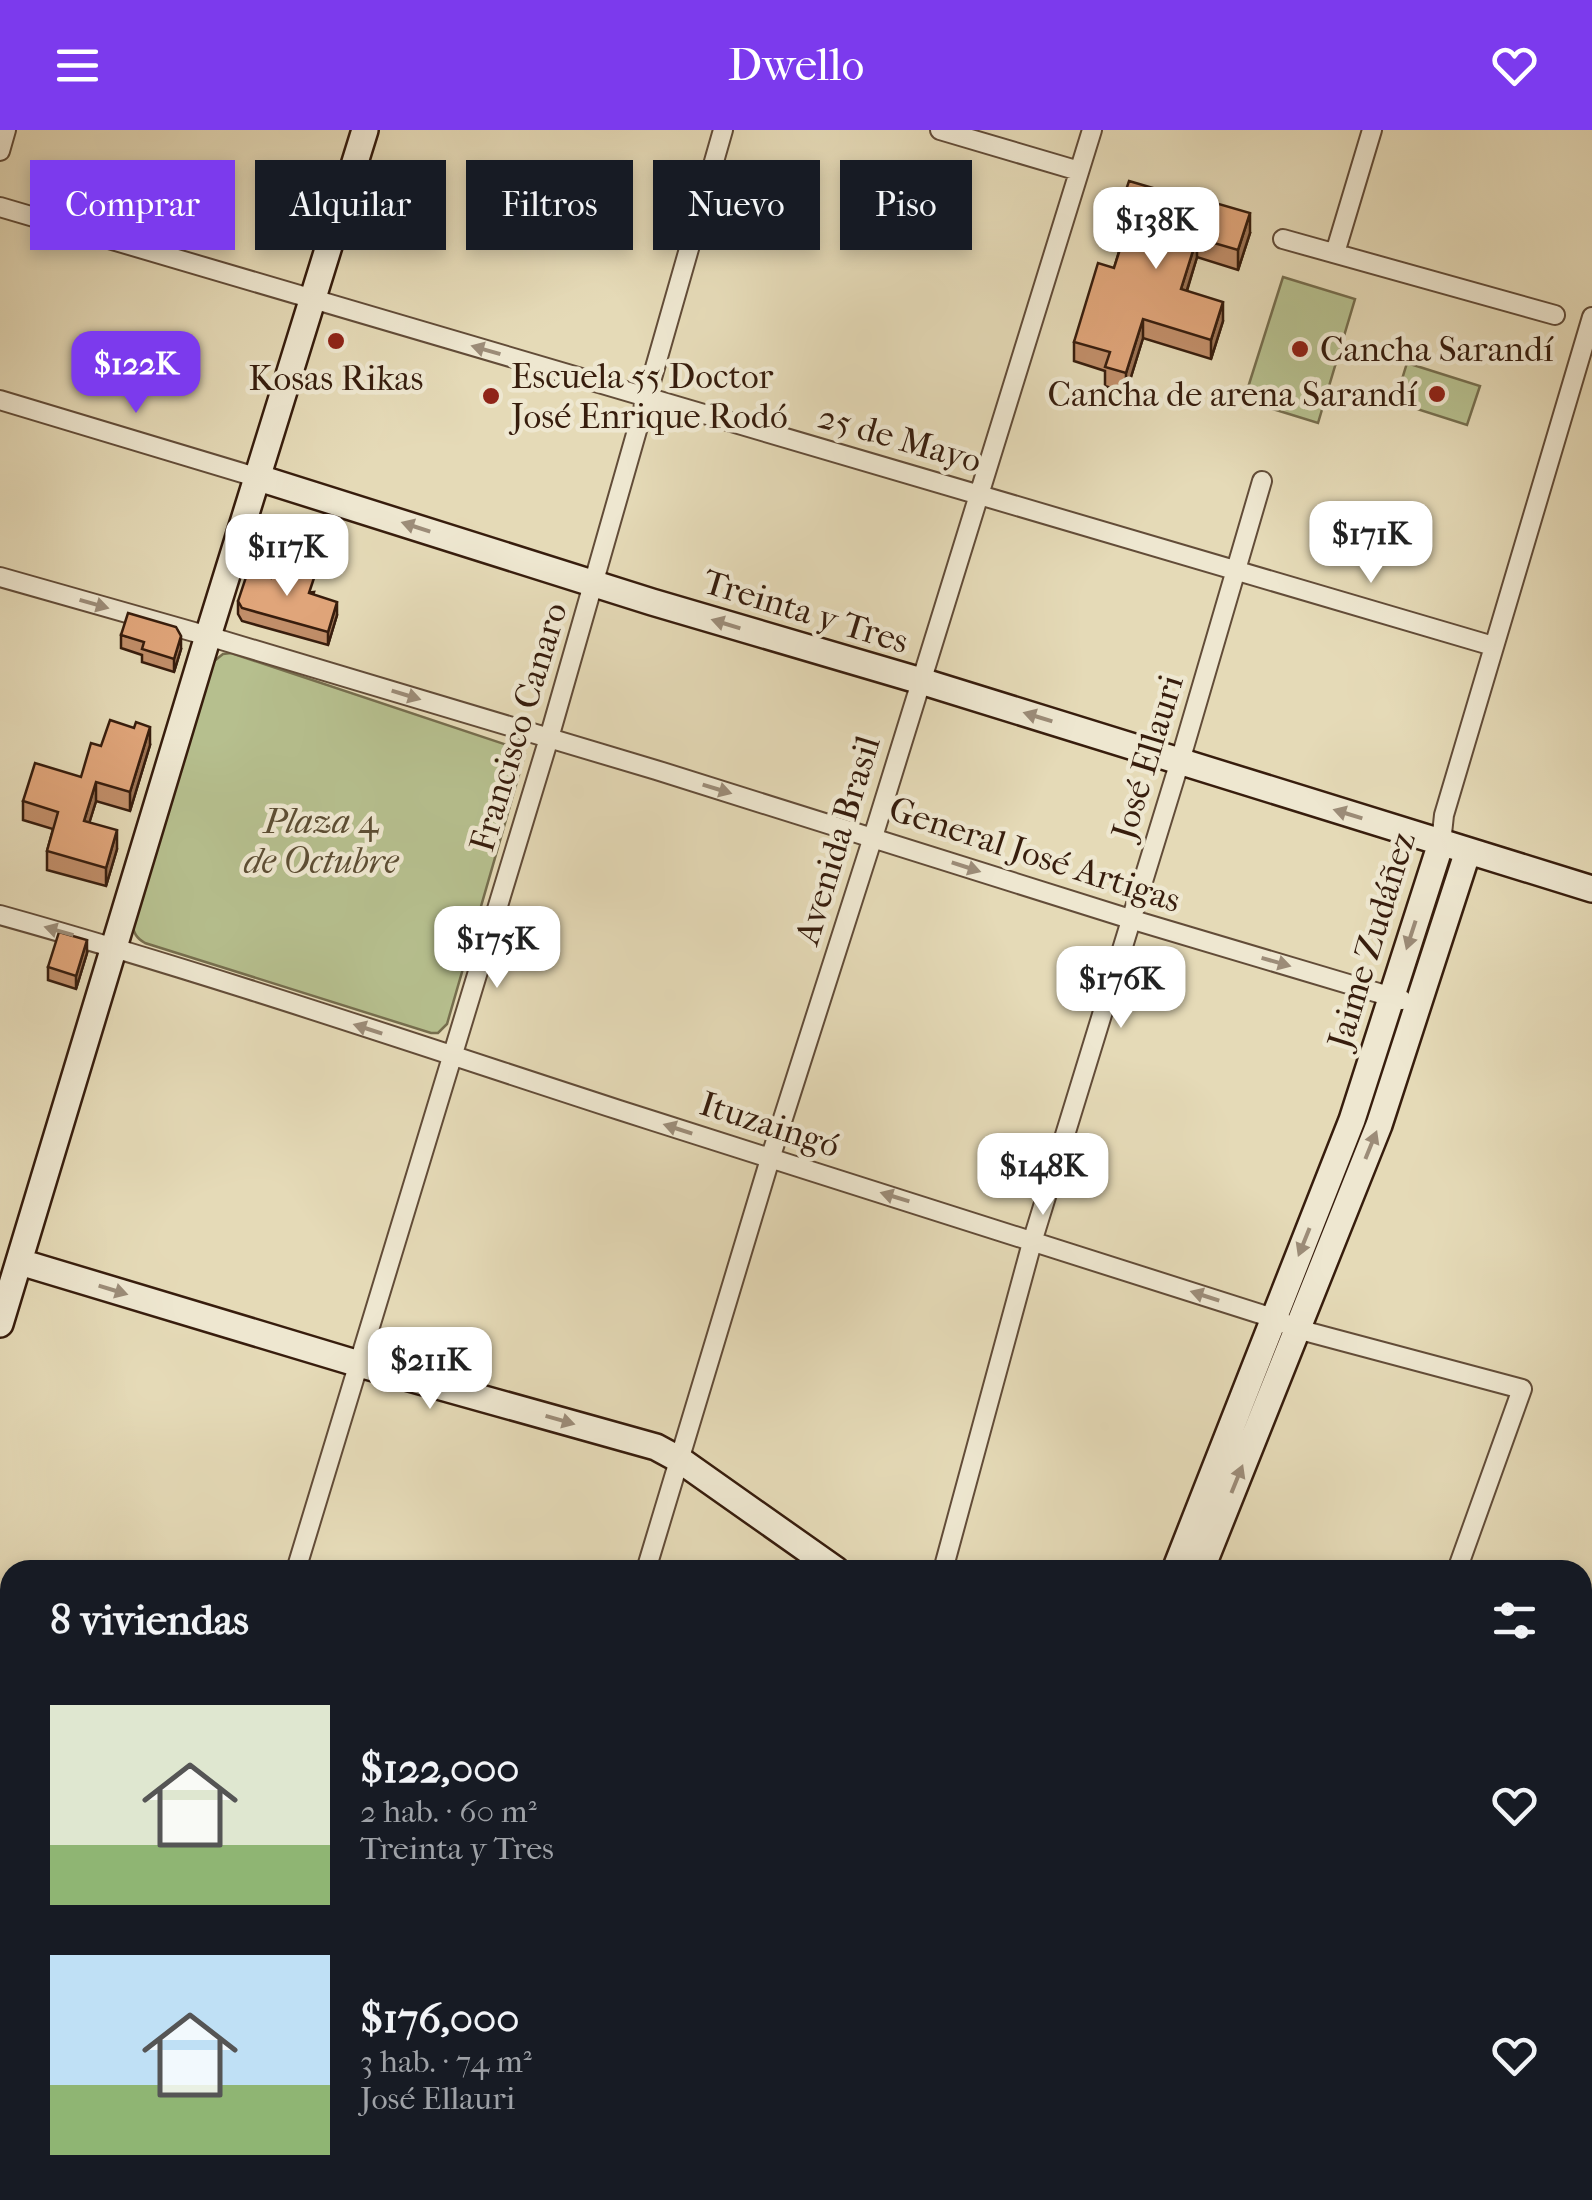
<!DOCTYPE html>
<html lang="es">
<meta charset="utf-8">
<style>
body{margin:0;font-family:"IM FELL French Canon",serif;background:#20242c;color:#f1f3f6;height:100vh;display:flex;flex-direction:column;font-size:38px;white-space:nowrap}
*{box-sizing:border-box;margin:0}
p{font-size:32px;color:#9ea1a6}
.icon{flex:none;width:55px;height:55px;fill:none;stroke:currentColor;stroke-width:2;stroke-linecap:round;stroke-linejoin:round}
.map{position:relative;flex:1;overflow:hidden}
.side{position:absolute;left:0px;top:1430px;width:1592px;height:640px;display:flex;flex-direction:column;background:#171b24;border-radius:30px 30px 0 0;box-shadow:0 5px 15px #0003}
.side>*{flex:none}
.guide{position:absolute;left:30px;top:30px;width:1000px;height:90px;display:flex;gap:20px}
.price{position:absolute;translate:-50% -85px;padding:0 22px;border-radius:20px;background:#fff;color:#222;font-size:32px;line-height:65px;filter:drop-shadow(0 2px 5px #0008)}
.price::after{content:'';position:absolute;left:50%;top:60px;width:30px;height:22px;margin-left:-15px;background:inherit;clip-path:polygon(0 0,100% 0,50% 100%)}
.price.selected{background:#7c3aed;color:#fff}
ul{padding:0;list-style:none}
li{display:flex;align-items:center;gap:30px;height:250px;padding:0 50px}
li span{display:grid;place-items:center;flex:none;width:280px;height:200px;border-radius:0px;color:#555}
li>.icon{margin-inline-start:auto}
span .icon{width:120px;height:120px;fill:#fffc;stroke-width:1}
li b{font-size:42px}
h2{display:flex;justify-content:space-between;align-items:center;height:120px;padding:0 50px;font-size:42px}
.pill{padding:0 35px;border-radius:0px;background:#171b24;box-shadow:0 5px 15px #0003;font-size:35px;line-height:90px}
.pill.selected{background:#7c3aed;color:#fff}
header{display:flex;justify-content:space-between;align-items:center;height:130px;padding:0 50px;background:#7c3aed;color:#fff;font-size:45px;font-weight:600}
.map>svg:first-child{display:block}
</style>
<header><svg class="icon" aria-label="menu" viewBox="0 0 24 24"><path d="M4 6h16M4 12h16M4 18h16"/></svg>Dwello<svg class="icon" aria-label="heart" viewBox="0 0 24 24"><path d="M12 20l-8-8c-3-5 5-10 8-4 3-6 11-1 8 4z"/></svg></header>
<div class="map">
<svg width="1592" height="2070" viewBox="0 0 1592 2070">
<rect width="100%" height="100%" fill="#e5dab7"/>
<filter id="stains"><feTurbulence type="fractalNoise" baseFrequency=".002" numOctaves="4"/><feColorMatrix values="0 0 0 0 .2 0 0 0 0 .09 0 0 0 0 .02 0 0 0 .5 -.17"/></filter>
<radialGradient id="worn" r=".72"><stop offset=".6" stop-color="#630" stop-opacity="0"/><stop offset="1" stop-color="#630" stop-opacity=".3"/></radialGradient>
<!-- green -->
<path fill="#b6bf8e" stroke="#766e4e" stroke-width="2.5" d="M1283,147L1355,169L1318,293L1244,270Z
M1407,233L1480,256L1467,295L1395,272Z
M231,523L519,619L525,624L447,894L438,903H431L145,813C136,808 134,803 132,794L213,532L223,524Z"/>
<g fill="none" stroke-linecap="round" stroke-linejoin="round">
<defs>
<path id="street" d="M940,0L1079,41
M0,21L6,0
M0,77L1493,516
M1283,109L1555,185
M1335,123L1372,0
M0,270L259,348
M0,447L208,506L656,640L1130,789L1402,870
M1441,713L1444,685L1592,187
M0,785C208,843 413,913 619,980C837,1050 1056,1117 1273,1188L1297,1199L1522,1259L1457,1440
M296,1440L549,608L723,0
M646,1440L770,1029L873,707L1092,0
M943,1440L1033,1109L1180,631L1262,351
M0,1474L10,1477
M1582,1624L1592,1600
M0,1825L10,1828
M775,2060L809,2070
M110,2070L113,2060
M447,2070L450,2060
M726,2070L728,2060
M1014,2070L1017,2060
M1223,2070L1226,2060
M1456,2070L1459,2060"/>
<path id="secondary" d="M259,348L652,472L921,551L1592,759
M20,1132L359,1234L656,1317L680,1330L836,1440
M0,1194L208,506L365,0
M1175,1440L1352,990L1441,713
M1201,1440L1379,995L1468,721
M1582,1857L1592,1863
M1582,1893L1592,1898"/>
</defs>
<!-- street casing -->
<use href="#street" stroke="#624c38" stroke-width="22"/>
<!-- secondary casing -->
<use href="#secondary" stroke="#371d0d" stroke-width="30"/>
<!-- street -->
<use href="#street" stroke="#eee7d0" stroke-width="18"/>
<!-- secondary -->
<use href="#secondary" stroke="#eee7d0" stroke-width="25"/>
</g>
<!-- wall -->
<path fill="#c18e69" stroke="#371d0d" stroke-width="2.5" d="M1118,84L1250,103L1238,140L1197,127L1187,161L1223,191L1211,229L1143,208L1126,263L1105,256V241L1074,231V212L1114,138L1124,105L1118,104Z
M314,462L313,465L337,485L328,515L242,491L238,484V471Z
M121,505L181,519L174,542L142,532V525L121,518Z
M150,615L130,681L96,671L89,693L117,719L106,756L47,740V721L53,699L23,690V671L81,647L101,616Z
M87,823L76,859L48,850V837Z"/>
<!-- shaded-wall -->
<path fill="#9d7455" stroke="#371d0d" stroke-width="2.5" d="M1250,83V103L1238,140V120Z
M1197,108V127L1181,179V159Z
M1223,172V191L1211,229V210Z
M1143,189V208L1126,263V243Z
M337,472V485L328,515V502Z
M181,506V519L174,542V529Z
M150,597V615L130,681V662Z
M96,652V671L84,710V691Z
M117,700V719L106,756V738Z
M87,810V823L76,859V846Z"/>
<!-- building -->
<path fill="#e0a57a" stroke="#371d0d" stroke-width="2.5" d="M1129,51L1180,66L1181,63L1250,83L1238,120L1197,108L1181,159L1223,172L1211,210L1143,189L1126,243L1105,237L1110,222L1074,212L1098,133L1114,138L1130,88L1118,84Z
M274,437L314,448L309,463L337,472L328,502L242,478L238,471L248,441L271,448Z
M128,483L176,497L181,506L174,529L142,519L144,512L121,505Z
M110,590L134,598L136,592L150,597L130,662L96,652L84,691L117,700L106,738L47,721L58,682L23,671L35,633L81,647L91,613L101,616Z
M59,802L87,810L76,846L48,837Z"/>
<!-- one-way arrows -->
<defs><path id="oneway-solid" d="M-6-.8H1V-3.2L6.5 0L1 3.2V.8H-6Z" transform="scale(2.5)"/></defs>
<g fill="#9c8c78">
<use href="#oneway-solid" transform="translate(486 220) rotate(-164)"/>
<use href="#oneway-solid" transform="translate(416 397) rotate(-162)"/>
<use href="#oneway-solid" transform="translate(94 474) rotate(16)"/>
<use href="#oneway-solid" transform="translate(726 494) rotate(-163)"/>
<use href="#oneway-solid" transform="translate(406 565) rotate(17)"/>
<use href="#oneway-solid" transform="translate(1038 587) rotate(-163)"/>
<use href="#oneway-solid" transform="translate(717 659) rotate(17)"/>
<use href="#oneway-solid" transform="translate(1348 684) rotate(-163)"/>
<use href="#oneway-solid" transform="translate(966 737) rotate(18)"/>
<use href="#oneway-solid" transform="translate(59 801) rotate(-164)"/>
<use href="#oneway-solid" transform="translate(1411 805) rotate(108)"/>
<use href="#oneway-solid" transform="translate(1276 832) rotate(16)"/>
<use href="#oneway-solid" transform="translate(368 899) rotate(-162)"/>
<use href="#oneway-solid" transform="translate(678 999) rotate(-162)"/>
<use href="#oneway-solid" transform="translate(1371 1015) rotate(-68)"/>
<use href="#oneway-solid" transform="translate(895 1067) rotate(-163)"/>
<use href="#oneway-solid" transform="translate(1304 1112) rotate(112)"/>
<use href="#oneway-solid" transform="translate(113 1160) rotate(17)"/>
<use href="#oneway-solid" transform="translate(1205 1166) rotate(-162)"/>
<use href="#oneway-solid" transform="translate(560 1290) rotate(16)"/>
<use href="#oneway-solid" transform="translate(1237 1349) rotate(-68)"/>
</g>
<!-- markers -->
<g fill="#8f2418" stroke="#eee7d0" stroke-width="4">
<circle cx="336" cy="211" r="10"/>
<circle cx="1300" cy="219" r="10"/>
<circle cx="1437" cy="264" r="10"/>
<circle cx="491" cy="266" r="10"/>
</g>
<g text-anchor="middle" stroke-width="9" stroke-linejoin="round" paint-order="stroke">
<!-- poi labels -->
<g font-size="35" fill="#371d0d" stroke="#eee7d0" text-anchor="start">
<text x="1320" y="231">Cancha Sarandí</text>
<text x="511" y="258">Escuela 55 Doctor<tspan x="511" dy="40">José Enrique Rodó</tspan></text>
<text x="336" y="260" text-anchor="middle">Kosas Rikas</text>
<text x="1417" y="276" text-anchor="end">Cancha de arena Sarandí</text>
</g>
<!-- street labels -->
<g font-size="35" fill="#371d0d" stroke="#eee7d0">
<text transform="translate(900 308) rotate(16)" y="12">25 de Mayo</text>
<text transform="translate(806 481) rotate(17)" y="12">Treinta y Tres</text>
<text transform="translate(518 597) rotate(-73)" y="12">Francisco Canaro</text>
<text transform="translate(1147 627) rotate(-73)" y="12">José Ellauri</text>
<text transform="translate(837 710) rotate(-73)" y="12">Avenida Brasil</text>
<text transform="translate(1035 724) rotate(18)" y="12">General José Artigas</text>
<text transform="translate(1371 810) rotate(-73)" y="12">Jaime Zudáñez</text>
<text transform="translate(770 994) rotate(18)" y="12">Ituzaingó</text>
</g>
<!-- park labels -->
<g font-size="35" font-style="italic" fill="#5d4e34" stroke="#eee7d0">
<text x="321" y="703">Plaza 4<tspan x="321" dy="40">de Octubre</tspan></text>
</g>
</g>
<rect width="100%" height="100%" filter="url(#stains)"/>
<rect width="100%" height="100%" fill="url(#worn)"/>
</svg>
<b class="price" style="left:1156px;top:142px">$138K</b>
<b class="price selected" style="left:136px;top:286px">$122K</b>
<b class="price" style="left:1371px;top:456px">$171K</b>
<b class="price" style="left:287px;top:469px">$117K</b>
<b class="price" style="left:497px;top:861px">$175K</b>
<b class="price" style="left:1121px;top:901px">$176K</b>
<b class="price" style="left:1043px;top:1088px">$148K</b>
<b class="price" style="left:430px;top:1282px">$211K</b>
<div class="guide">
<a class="pill selected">Comprar</a>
<a class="pill">Alquilar</a>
<a class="pill">Filtros</a>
<a class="pill">Nuevo</a>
<a class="pill">Piso</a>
</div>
<section class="side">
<h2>8 viviendas<svg class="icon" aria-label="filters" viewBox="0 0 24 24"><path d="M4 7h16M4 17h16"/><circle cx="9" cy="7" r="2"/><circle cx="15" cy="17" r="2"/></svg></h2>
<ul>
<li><span style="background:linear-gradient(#dfe7d0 70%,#8fb573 0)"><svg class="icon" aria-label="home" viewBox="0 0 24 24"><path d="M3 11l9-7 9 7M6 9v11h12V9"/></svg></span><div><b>$122,000</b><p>2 hab. · 60 m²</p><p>Treinta y Tres</p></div><svg class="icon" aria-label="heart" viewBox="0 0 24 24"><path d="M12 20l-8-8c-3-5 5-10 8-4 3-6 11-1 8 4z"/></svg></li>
<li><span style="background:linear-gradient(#bfe0f5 65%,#8fb573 0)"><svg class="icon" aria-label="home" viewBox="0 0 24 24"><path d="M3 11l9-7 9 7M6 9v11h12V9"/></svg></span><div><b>$176,000</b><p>3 hab. · 74 m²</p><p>José Ellauri</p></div><svg class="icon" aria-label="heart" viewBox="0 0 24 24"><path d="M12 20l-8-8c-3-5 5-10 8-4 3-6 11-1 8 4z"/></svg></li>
</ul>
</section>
</div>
